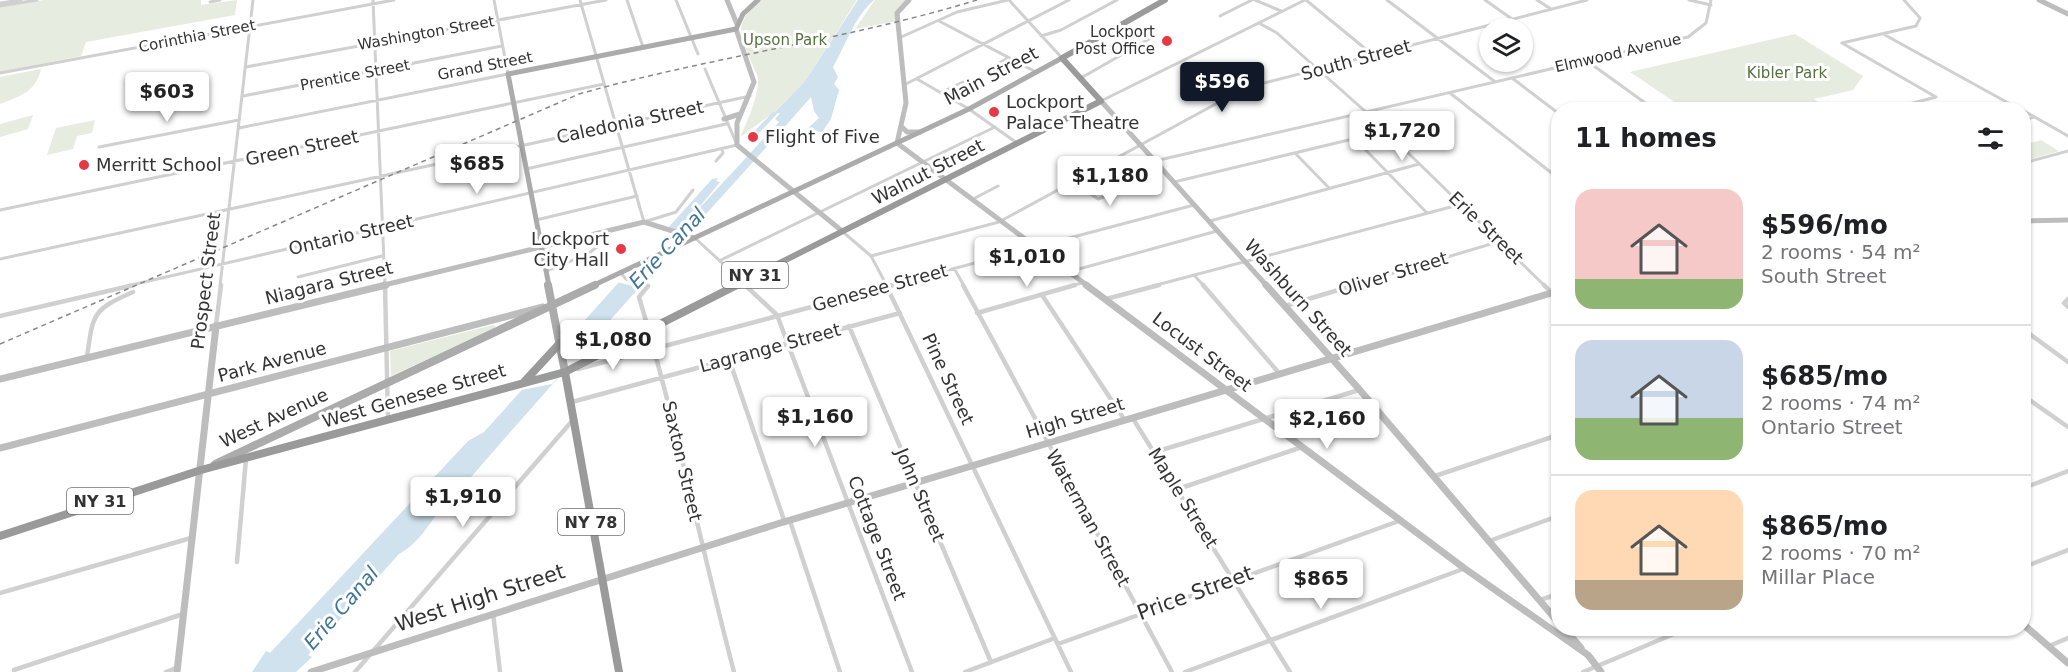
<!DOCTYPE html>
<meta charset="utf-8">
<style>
body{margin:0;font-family:"DejaVu Sans",sans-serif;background:#f6f6f6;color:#202124;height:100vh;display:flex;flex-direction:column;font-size:22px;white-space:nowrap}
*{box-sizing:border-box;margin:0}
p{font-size:20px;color:#757577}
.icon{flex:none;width:33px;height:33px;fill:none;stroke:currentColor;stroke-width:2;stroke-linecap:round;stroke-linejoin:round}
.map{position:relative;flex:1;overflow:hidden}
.drawer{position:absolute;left:1551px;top:102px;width:480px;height:534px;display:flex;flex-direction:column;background:#fff;border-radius:24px;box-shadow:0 2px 4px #0004}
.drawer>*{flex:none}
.buttons{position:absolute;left:1479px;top:18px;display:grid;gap:12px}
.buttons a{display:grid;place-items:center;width:54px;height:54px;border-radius:50%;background:#fff;box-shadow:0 2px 4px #0004;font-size:30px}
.price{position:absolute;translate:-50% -51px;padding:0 14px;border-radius:6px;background:#fff;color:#222;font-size:20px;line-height:39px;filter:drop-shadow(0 2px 3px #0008)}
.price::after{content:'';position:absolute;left:50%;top:36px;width:18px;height:14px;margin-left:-9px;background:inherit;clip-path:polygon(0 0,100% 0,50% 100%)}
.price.current{background:#111827;color:#fff}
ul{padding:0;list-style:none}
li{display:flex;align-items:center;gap:18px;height:150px;padding:0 24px}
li+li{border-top:2px solid #e0e0e0}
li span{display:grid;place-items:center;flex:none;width:168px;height:120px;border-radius:18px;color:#555}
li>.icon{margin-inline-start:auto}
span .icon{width:72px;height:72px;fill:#fffc;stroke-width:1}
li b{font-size:26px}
h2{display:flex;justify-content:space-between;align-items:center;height:72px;padding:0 24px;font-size:26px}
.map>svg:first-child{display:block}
</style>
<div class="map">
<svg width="2068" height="672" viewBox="0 0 2068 672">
<rect width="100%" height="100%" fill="#fff"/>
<!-- green -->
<path fill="#e6ecdf" d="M44,0H201V5L237,0L235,15L86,42L81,56L0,72V7Z
M761,0H857L805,81L773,113L740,137C747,123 759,95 758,79C758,75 754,69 753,66C740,35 732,24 761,0Z
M875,0H908L896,13L897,21L855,29Z
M1795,34L1863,76L1853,90L1814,99L1828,109H1685L1630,72Z
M41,69C36,92 20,96 0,104V77Z
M33,115L28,129L0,137V124Z
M95,120L92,133L77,136L73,149L47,155L56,128Z
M2041,140L2059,151L2024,161V145Z
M493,325L496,326L493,329L391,376L390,351Z"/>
<!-- water -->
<path fill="#cfe2ee" d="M858,0H874C854,17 846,45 833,67L838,77L834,84L839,90L831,119L822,132L806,130L819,118L814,111L811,97C690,234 571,360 453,498C429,517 426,539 399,554L308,655L312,657L296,672H252L266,651L270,653L468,441L484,432L712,179L718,178L716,181L720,182L693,215L779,122L775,119L780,113L775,114L766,125H762L805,81Z"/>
<!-- pier -->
<path fill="#fff" d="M667,227L690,233L641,288L617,282Z
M565,336L576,359L552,384L516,391Z"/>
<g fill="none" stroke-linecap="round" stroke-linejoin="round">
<!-- canal -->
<path stroke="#cfe2ee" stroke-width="4.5" d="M756,133L774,114"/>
<!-- street-far1 -->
<path stroke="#d0d0d0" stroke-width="3" d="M373,0L385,286
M580,0L644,222L676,212L693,190
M627,0L643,47
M676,0L698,54
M1009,0L1062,58
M1255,0L1281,11
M1306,0L1373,55
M1387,0L1494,81
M1485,0L1512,19
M1537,0L1551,9
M1689,0L1711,5
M210,2L220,0
M0,3L21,0
M0,6L37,0
M1220,16L1252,0
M939,21L1036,72
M1259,23L1277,33L1366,112L1545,286
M1885,35L2021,110
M1041,36L1061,30L1117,0
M899,38L957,12L1008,0
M1587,61L1655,110
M997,64L1008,58
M246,67L606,0
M0,73L394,0
M1081,78L1156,35
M1512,78L1558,113
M917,79L969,109L1017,143
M904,85L1069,0
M942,92L963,82
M1450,93L1558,178
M243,96L502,46
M1101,101L1305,0
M1886,110L1936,97L1842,43L1916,26L1920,18L1904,0
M2024,111L2068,136
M2024,120L2034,117
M239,128L508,74L494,0
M1355,139L1427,213
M99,147L239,120
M1295,153L1329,188
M716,161L723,153L722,149
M1155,161L1688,37L1706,23L1711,0
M2024,163L2068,151
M526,169L726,124
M1073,182L1098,199L1124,190
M1174,182L1386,131
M973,199L998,186
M0,210L604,84
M536,220L637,196
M1210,221L1419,164
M843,232L871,256L887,286
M695,238L747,286
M871,256L999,222L1245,88L1587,0
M0,259L750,96
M721,260L995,127
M954,268L964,286
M546,271L588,254L598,246L600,233
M620,272L626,279L647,286
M1068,272L1217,231
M1194,275L1204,286
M298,277L382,256
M127,286L737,145L705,69
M220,286L253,0
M888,286L1194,205
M1070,286L1082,283
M1153,286L1462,204
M1350,286L1501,241"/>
<!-- street -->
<path stroke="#d0d0d0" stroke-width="4.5" d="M385,285L388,420
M644,285L647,286
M745,285L777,315L912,672
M886,285L1071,672
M963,285L1172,672
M1203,285L1279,373
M1544,285L1551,292
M648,286L639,297C676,421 701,547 734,672
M1042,295L1124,419
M1106,299L1159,285
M2068,299L2064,303L2068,307
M1285,306L1355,285
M977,313L1075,285
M0,316L134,285
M216,325L221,285
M849,326L991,662
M2024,330L2068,362
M87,357C93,314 92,310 133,292
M729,359L785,523
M578,369L894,285
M2024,396L2068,427
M572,402L900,313
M1132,417L1290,672
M1155,452L1359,390
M1435,476L1558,435
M2024,488L2068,471
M1178,489L1302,447
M790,521L840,672
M1489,541L1558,516
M237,562L246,459
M2024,567L2068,550
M0,593L191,538
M1540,600L1558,594
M493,613L500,672
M1058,644L1399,521
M2049,646L2068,638
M14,670L183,614
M166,672L176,668
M355,672L572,421
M965,672L1055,638
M1185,672L1463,569
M1583,672L1688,628"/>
<!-- secondary-far1 -->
<path stroke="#bdbdbd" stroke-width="5" d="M727,0L737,24
M909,0L897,13L906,103L897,143L1088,286
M2039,0L2068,14
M736,29L754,82L737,123V145L842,231
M1101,101L1267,286
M724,119L740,114
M901,126L907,132H920
M2024,221L2068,220
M380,286L644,222L695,238"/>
<!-- secondary -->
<path stroke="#bdbdbd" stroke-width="7" d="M1086,285L1464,568L1588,655L1601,672
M1266,285L1359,389L1558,622
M0,379L386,285
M0,448L543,307
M2024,625L2068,663
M1564,628L1581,648
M177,672L216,326
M311,672L777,524L1558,291"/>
<!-- primary-far1 -->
<path stroke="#ababab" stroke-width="5" d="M549,286L508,74L736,29L743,14L758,0
M592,286L969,109L1062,58"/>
<!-- primary -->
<path stroke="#ababab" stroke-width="8" d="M548,285L565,372
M215,464L595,285"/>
<!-- highway-far1 -->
<path stroke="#9a9a9a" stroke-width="6" d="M734,286L1101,101L1062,58L1165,0"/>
<!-- highway -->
<path stroke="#9a9a9a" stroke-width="8" d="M565,372L619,672
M524,382L560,343
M0,536L201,470L565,372L737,285"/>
<!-- rail -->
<path stroke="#888" stroke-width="1.5" stroke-dasharray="5 4" stroke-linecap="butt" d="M0,344L579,94C710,57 846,40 977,0"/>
</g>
<!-- markers -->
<g fill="#e63946" stroke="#fff" stroke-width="2">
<circle cx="1167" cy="41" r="6"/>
<circle cx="994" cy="112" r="6"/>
<circle cx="753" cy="137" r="6"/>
<circle cx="84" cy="165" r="6"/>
<circle cx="621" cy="249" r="6"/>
</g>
<g text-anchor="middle" stroke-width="6" stroke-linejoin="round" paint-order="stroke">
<!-- far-poi labels -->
<g font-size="15" fill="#333" stroke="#fff" text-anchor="end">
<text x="1155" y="37">Lockport<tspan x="1155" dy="17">Post Office</tspan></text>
</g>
<!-- far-street labels -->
<g font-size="15" fill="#333" stroke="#fff">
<text transform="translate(426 33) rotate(-10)" y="5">Washington Street</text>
<text transform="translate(197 36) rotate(-11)" y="5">Corinthia Street</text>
<text transform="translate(1618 53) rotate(-13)" y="5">Elmwood Avenue</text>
<text transform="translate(485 66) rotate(-11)" y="5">Grand Street</text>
<text transform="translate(355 75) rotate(-11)" y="5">Prentice Street</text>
</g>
<!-- far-park labels -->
<g font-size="15" fill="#56703f" stroke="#fff">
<text x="785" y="45">Upson Park</text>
<text x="1787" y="78">Kibler Park</text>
</g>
<!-- shield labels -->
<g fill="#fff" stroke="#707070" stroke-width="1.5">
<rect x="722" y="262" width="66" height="26" rx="4.5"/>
<rect x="67" y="488" width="66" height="26" rx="4.5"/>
<rect x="558" y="509" width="66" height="26" rx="4.5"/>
</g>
<g font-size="16" font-weight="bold" fill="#333">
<text x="755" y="281">NY 31</text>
<text x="100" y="507">NY 31</text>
<text x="591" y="528">NY 78</text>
</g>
<!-- street labels -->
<g font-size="18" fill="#333" stroke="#fff">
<text transform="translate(1356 60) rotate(-15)" y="6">South Street</text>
<text transform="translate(991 76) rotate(-28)" y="6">Main Street</text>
<text transform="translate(630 122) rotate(-12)" y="6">Caledonia Street</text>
<text transform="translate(302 148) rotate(-12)" y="6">Green Street</text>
<text transform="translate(928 172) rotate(-27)" y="6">Walnut Street</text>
<text transform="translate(1486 228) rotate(44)" y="6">Erie Street</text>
<text transform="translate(351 235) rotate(-13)" y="6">Ontario Street</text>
<text transform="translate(1393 274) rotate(-17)" y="6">Oliver Street</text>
<text transform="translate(206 281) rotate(-83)" y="6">Prospect Street</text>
<text transform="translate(329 283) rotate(-14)" y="6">Niagara Street</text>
<text transform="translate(880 288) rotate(-15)" y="6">Genesee Street</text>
<text transform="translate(1298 298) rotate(48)" y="6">Washburn Street</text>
<text transform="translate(770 348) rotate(-15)" y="6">Lagrange Street</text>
<text transform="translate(1202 352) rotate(37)" y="6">Locust Street</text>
<text transform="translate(272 362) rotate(-15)" y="6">Park Avenue</text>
<text transform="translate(948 379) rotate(65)" y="6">Pine Street</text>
<text transform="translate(414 396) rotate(-16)" y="6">West Genesee Street</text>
<text transform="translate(274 418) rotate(-25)" y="6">West Avenue</text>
<text transform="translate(1075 418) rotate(-17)" y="6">High Street</text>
<text transform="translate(682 461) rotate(77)" y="6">Saxton Street</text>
<text transform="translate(920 495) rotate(67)" y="6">John Street</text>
<text transform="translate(1183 498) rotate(58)" y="6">Maple Street</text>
<text transform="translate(1088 518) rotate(61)" y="6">Waterman Street</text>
<text transform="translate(877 538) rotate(69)" y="6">Cottage Street</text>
</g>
<!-- poi labels -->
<g font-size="18" fill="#333" stroke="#fff" text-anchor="start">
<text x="1006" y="108">Lockport<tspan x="1006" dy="21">Palace Theatre</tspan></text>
<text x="765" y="143">Flight of Five</text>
<text x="96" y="171">Merritt School</text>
<text x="609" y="245" text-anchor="end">Lockport<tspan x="609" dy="21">City Hall</tspan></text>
</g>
<!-- water labels -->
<g font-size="20" font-style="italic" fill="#3f7597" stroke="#fff">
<text transform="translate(667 248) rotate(-47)" y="7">Erie Canal</text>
<text transform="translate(341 608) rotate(-49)" y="7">Erie Canal</text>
</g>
<!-- near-street labels -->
<g font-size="21" fill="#333" stroke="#fff">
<text transform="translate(1195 593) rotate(-20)" y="7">Price Street</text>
<text transform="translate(480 598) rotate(-18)" y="7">West High Street</text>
</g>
</g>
</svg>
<div class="buttons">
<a><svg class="icon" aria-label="layers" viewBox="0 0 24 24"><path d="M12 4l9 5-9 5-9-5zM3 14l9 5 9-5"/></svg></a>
</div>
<b class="price current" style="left:1222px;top:113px">$596</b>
<b class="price" style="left:167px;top:123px">$603</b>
<b class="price" style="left:1402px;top:162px">$1,720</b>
<b class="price" style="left:477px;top:195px">$685</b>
<b class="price" style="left:1110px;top:207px">$1,180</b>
<b class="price" style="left:1027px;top:288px">$1,010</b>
<b class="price" style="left:613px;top:371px">$1,080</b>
<b class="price" style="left:815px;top:448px">$1,160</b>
<b class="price" style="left:1327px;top:450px">$2,160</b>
<b class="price" style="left:463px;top:528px">$1,910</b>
<b class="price" style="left:1321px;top:610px">$865</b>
<section class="drawer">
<h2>11 homes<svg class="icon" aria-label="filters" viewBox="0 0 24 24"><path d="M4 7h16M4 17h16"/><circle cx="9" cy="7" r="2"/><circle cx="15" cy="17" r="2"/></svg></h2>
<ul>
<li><span style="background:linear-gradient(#f6c9c9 75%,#8fb573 0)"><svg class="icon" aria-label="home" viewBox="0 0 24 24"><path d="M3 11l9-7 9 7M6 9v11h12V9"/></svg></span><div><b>$596/mo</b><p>2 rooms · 54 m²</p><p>South Street</p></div></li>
<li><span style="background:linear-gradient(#c9d6e8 65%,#8fb573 0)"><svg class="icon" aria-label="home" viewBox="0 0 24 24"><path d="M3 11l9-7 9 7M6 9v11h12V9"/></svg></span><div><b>$685/mo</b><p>2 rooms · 74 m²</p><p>Ontario Street</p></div></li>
<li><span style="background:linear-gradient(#ffd9b3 75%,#b9a48a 0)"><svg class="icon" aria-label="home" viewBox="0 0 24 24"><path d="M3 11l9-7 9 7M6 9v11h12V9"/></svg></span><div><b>$865/mo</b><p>2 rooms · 70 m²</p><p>Millar Place</p></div></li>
</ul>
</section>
</div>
